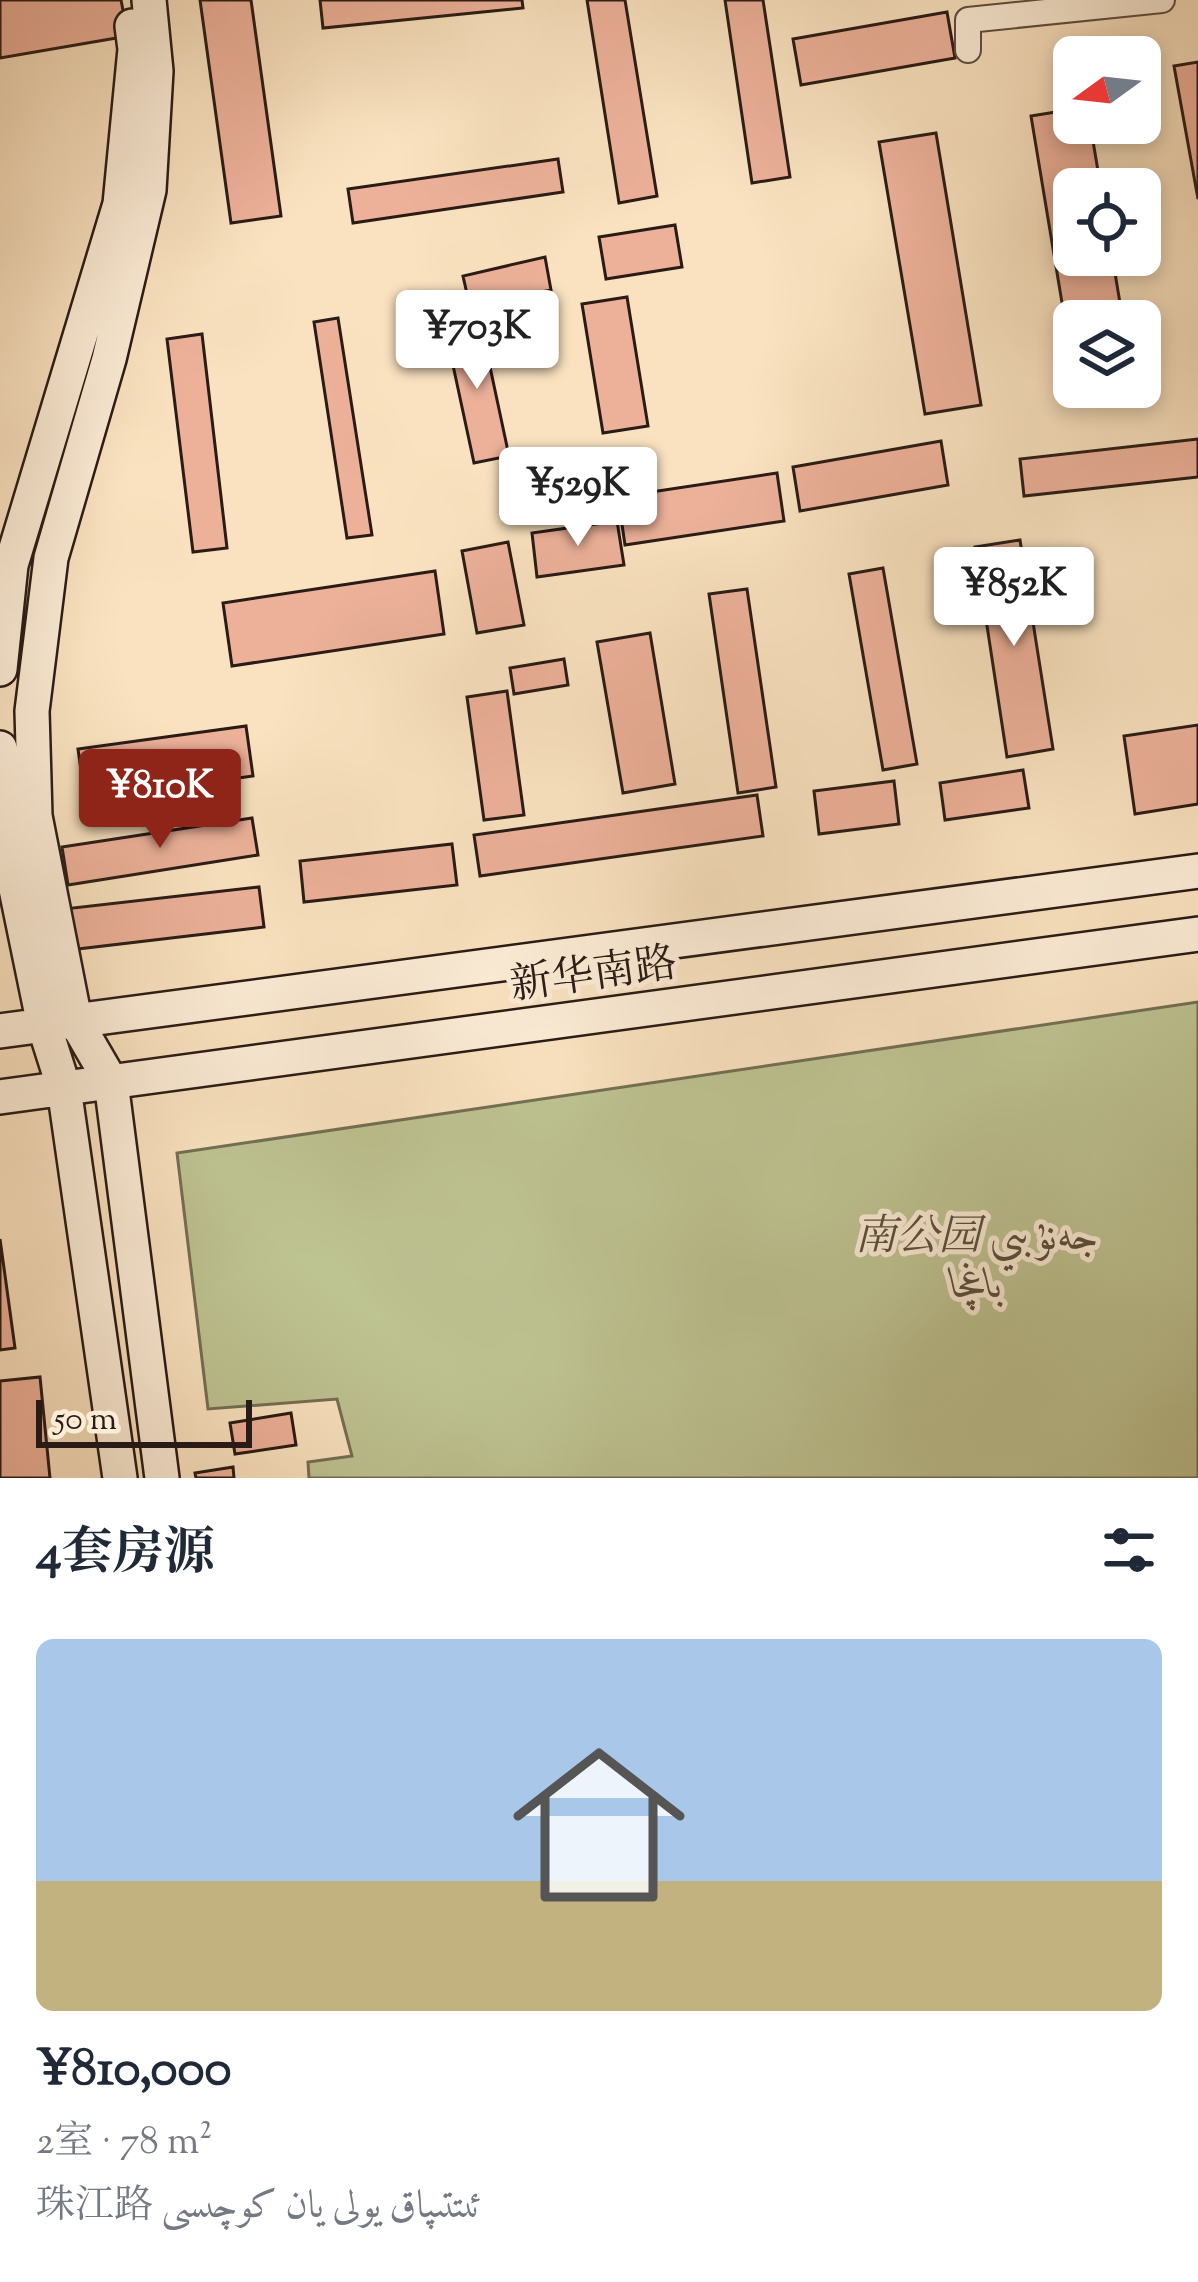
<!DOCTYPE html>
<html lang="zh">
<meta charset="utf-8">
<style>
body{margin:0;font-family:"Sorts Mill Goudy",Amiri,"Noto Serif SC",serif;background:#f6f6f7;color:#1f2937;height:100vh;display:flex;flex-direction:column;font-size:45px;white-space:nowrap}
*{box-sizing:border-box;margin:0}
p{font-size:39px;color:#747a83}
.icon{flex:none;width:66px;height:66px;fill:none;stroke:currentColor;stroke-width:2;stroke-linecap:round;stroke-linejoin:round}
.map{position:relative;height:1478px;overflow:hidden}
.details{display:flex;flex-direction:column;background:#fff;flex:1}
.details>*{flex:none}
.needle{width:78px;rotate:255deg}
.tools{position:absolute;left:1053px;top:36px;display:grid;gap:24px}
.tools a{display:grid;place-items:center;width:108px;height:108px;border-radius:18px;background:#fff;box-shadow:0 6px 18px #0003;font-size:60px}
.scale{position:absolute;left:36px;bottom:30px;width:216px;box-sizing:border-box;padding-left:12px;border:6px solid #291b15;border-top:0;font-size:33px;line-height:42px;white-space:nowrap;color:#291b15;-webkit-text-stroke:9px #fcecd6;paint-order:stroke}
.price{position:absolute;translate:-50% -102px;padding:0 27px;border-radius:12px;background:#fff;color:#222;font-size:39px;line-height:78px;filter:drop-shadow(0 3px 6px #0008)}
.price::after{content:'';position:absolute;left:50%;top:72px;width:36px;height:27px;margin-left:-18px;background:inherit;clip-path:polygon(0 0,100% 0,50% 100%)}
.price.on{background:#8f2418;color:#fff}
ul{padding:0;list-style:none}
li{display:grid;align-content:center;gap:24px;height:636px;padding:0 36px}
li span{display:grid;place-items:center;height:372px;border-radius:18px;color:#555}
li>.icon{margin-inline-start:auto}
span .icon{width:216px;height:216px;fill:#fffc;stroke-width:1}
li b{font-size:51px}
h2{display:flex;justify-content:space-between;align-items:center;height:144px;padding:0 36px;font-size:51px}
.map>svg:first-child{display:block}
</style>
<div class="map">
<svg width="1198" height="1478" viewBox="0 0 1198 1478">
<rect width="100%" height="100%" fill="#fae2c0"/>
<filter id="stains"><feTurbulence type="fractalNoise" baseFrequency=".00167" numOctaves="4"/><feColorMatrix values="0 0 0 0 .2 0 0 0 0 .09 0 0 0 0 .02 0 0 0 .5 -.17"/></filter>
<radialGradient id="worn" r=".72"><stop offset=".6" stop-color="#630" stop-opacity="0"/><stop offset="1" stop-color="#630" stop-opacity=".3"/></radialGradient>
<!-- green -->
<path fill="#bec392" stroke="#746f54" stroke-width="3" d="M1198,1002V1478H309L308,1462L352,1456L337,1399L208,1409L177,1153Z"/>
<!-- building -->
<path fill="#edb19a" stroke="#291b15" stroke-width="3" d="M0,0H121L128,36L0,58Z
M200,0H251L281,216L231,223Z
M320,0H522L523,8L323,28Z
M587,0H625L657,196L619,203Z
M725,0H763L790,177L752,183Z
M947,12L955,58L801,85L793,39Z
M1198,62V199L1174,66Z
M1074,109V123H1090L1101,189H1074V255H1112L1123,321H1074V375L1031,116Z
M936,133L981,405L925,414L879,142Z
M558,159L563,192L353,223L348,189Z
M675,225L682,267L606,279L599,237Z
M545,257L551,290L470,307L463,276Z
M627,297L648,426L603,433L582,304Z
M338,318L372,535L347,538L314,322Z
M480,320L509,456L474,463L445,328Z
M202,334L227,548L193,552L167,339Z
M1198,439V477L1024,496L1020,459Z
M941,441L948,485L800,511L793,467Z
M777,473L784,521L625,545L618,497Z
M617,521L624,565L537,577L532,533Z
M1020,540L1053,749L1007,757L975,547Z
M508,542L524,625L477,633L462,551Z
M883,568L917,764L883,770L849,574Z
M435,571L444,634L232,666L223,603Z
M747,589L776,787L738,793L709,594Z
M650,633L675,784L623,793L597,642Z
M564,659L568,685L514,694L510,668Z
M507,691L524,815L484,820L467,697Z
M1198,725V804L1135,814L1124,736Z
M246,726L253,776L85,799L78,749Z
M1023,770L1029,808L945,820L940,783Z
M894,781L899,824L819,834L814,791Z
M757,795L763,836L480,876L474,835Z
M252,818L258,855L68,885L62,847Z
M452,844L457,885L304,902L300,861Z
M259,887L264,927L69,950L64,909Z
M0,1239L15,1348L0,1350Z
M40,1377L50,1478H0V1381Z
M291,1413L296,1445L235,1454L230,1423Z
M233,1467L234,1478H196L195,1473Z"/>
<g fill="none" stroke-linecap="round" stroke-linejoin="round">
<defs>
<path id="street" d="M968,50V20L1162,0"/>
<path id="secondary" d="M149,0L156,71L149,190L109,359L51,558L32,711L35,816L75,1020L111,1082L162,1478
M0,669L11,565L120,204L135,49L132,26
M0,748L15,884L44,1025L64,1088L120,1478
M0,1031L1198,871
M0,1097L1198,934"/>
</defs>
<!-- street casing -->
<use href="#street" stroke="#5d4d40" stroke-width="28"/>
<!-- secondary casing -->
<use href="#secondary" stroke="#291b15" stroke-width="38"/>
<!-- street -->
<use href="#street" stroke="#fcecd6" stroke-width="24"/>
<!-- secondary -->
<use href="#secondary" stroke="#fcecd6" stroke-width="33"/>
</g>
<g text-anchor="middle" stroke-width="10" stroke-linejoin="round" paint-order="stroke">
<!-- street labels -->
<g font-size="42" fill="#291b15" stroke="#fcecd6">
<text transform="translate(593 972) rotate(-8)" y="15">新华南路</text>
</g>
<!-- park labels -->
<g font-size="42" font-style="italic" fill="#564d3a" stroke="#fcecd6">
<text x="977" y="1249">南公园 جەنۇبىي<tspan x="977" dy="48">باغچا</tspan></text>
</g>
</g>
<rect width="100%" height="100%" filter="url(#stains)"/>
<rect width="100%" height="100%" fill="url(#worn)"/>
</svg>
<div class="tools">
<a><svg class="needle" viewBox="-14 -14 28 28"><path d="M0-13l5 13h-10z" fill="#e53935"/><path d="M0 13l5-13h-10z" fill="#747a83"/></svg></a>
<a><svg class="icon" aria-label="locate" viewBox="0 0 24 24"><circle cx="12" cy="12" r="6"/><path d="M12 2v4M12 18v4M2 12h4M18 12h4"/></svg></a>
<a><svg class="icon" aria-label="layers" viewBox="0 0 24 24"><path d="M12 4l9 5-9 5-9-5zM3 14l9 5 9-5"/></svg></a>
</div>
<div class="scale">50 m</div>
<b class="price" style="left:477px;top:392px">¥703K</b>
<b class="price" style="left:578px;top:549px">¥529K</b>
<b class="price" style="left:1014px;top:649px">¥852K</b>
<b class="price on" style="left:160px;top:851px">¥810K</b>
</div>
<section class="details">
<h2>4套房源<svg class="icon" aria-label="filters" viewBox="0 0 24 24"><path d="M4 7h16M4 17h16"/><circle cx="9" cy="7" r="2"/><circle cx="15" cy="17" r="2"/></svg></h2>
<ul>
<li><span style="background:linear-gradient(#a9c7e8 65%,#c2b280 0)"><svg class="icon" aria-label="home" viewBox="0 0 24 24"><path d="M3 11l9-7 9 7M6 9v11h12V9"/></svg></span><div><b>¥810,000</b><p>2室 · 78 m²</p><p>珠江路 ئىتتىپاق يولى يان كوچىسى</p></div></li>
</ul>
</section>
